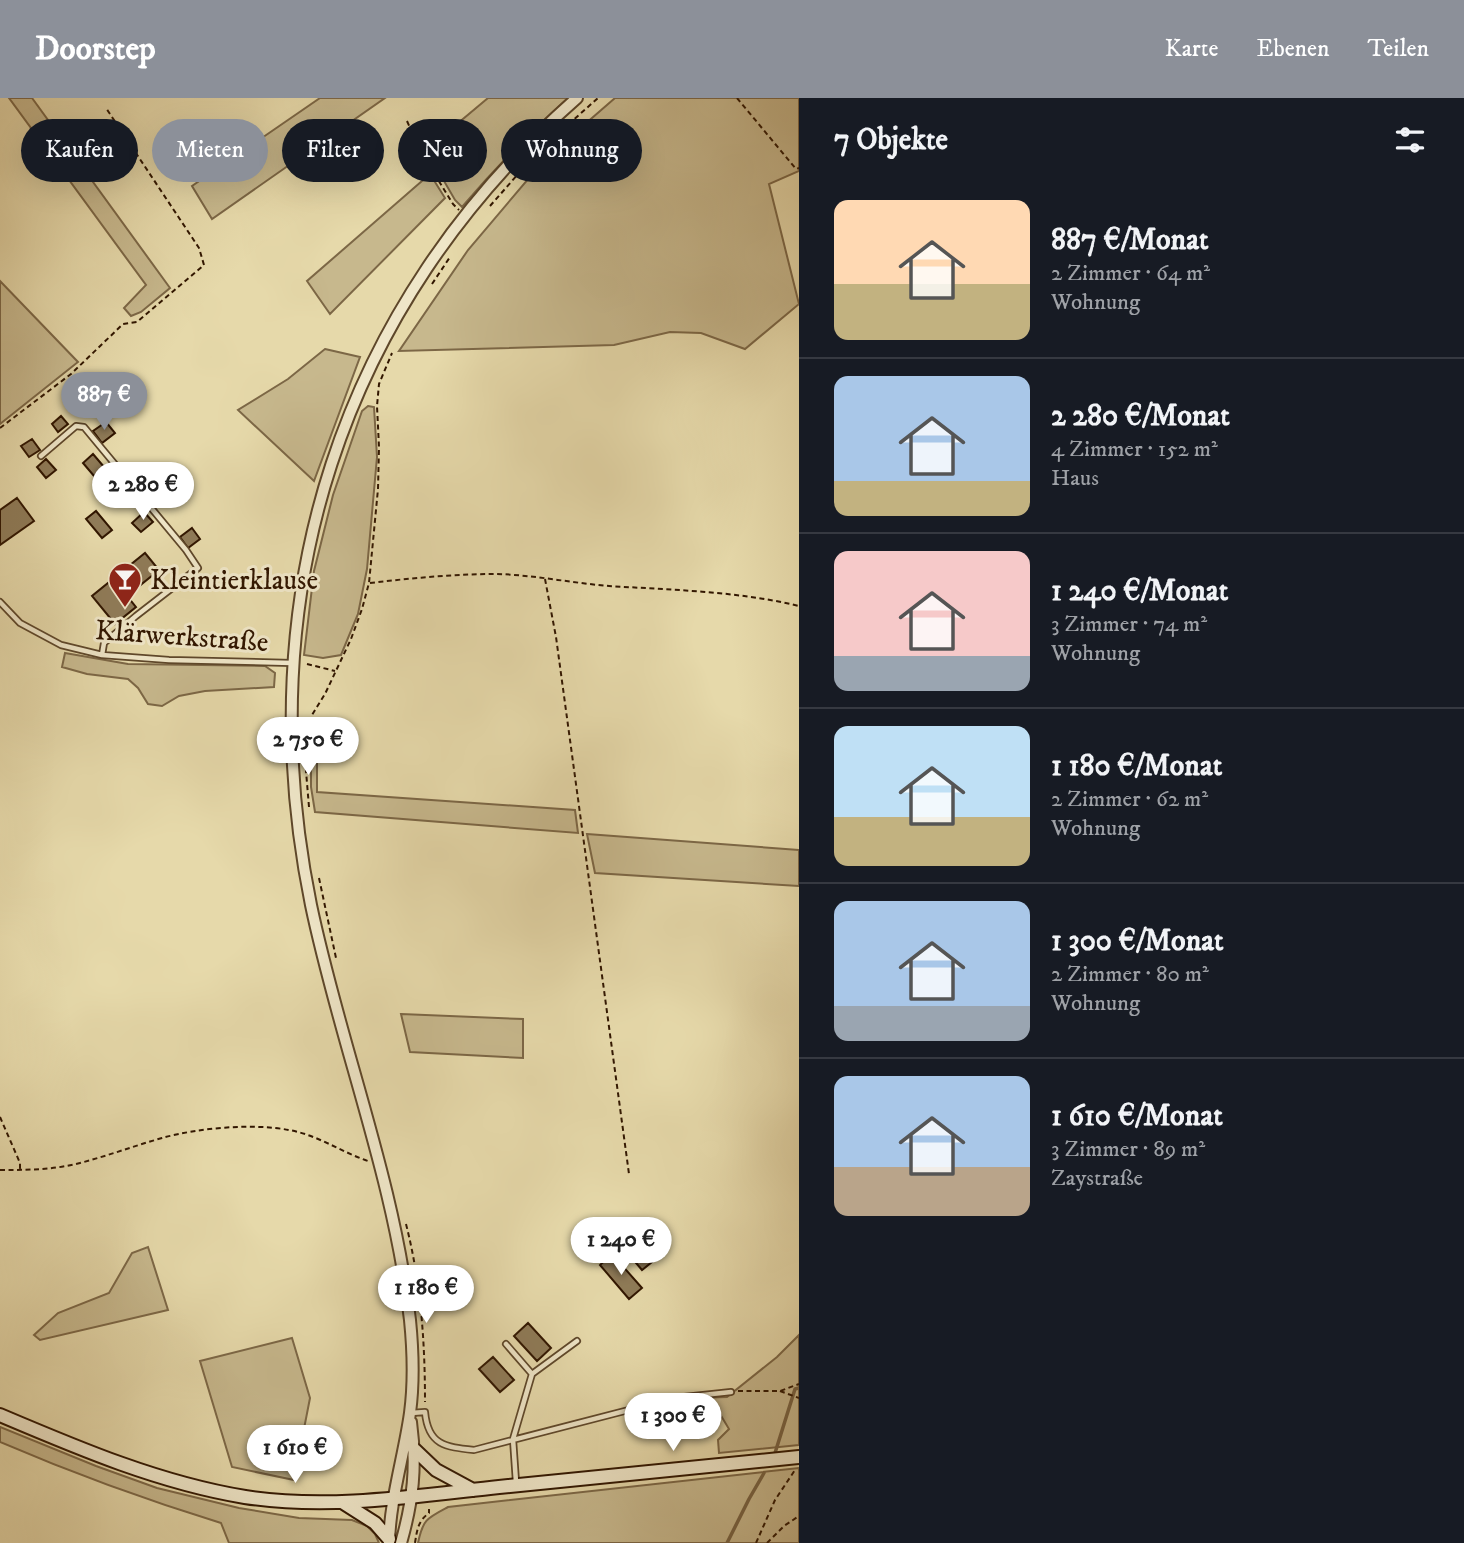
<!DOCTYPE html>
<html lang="de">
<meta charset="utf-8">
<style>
body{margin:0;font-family:"IM FELL DW Pica",serif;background:#20242c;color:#f1f3f6;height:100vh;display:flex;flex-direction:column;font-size:26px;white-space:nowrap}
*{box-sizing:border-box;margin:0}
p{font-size:23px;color:#9ea1a6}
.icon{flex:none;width:38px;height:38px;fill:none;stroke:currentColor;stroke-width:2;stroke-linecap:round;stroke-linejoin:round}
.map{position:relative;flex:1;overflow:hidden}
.drawer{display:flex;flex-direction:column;background:#171b24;width:665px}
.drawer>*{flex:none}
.hud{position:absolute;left:21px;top:21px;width:665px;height:63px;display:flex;gap:14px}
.price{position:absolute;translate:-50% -60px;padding:0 16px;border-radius:24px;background:#fff;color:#222;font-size:23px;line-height:46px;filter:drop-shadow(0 2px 4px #0008)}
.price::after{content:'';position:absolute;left:50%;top:42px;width:21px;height:16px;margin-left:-10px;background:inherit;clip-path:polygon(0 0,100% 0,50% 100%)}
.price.selected{background:#8c9099;color:#fff}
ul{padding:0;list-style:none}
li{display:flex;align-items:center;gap:21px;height:175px;padding:0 35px}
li+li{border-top:2px solid #363941}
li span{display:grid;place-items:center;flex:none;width:196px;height:140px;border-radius:14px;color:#555}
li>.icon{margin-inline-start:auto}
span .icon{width:84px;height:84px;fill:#fffc;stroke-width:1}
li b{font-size:30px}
h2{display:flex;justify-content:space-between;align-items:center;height:84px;padding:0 35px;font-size:30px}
.chip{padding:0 24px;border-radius:32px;background:#171b24;box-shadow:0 7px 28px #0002;font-size:24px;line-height:63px}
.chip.selected{background:#8c9099;color:#fff}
header{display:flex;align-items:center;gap:42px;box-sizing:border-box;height:98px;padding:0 35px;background:#8c9099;color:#fff}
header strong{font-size:33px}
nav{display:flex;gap:38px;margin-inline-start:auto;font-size:24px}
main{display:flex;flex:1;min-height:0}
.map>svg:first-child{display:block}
</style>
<header>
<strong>Doorstep</strong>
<nav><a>Karte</a><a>Ebenen</a><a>Teilen</a></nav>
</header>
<main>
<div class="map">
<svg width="799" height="1445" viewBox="0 0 799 1445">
<rect width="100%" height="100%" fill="#e6d9aa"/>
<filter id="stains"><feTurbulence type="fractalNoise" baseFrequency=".00286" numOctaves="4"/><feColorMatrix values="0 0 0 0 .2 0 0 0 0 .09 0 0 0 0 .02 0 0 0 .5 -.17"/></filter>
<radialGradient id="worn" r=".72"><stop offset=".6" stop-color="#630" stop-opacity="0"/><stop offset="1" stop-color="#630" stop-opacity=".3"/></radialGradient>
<!-- green -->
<path fill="#c7b88d" stroke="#7c6746" stroke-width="2" d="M9,0H32L170,190L141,214L131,218L124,210L146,187Z
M320,0H385L212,121L192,88Z
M488,0H568C530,34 495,70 462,109L455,102L426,52Z
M615,0H799V73L769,86L799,206L745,251L701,235L670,234L614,247L399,253L468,152L546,60Z
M430,76L445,100L330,216L307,183Z
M0,183L78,264L0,326Z
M325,251L360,259L314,383L238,312L288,281Z
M368,308L374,309L377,359L367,471L358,516L341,557L323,560L304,557L314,473L333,397L362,313Z
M65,555L128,566L265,568L275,575L274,589L205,593L179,598L162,608L148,606L138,590L128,581L87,576L62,569Z
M311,638L317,639V694L575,712L578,735L315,714L311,689Z
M587,736L799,752V788L595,775Z
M401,916L523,921V960L410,954Z
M148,1149L168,1212L40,1242L34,1237L58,1215L109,1195L132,1155Z
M799,1237V1347L719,1355L718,1342L729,1331L720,1316L700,1315L696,1300L727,1299L777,1259Z
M292,1240L310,1300L294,1382L232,1369L200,1263Z
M0,1329L96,1368L157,1390L239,1410L299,1420L352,1422L367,1428L375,1436L379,1445H229L221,1425C146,1402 72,1375 0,1344Z
M799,1370V1445H418C423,1421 427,1420 448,1409Z"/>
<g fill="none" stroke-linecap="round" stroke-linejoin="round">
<!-- stream -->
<path stroke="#786343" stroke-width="3.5" d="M775,1355L795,1291L799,1290
M727,1445L749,1401L764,1375"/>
</g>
<!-- building -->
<path fill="#8f7b58" stroke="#311600" stroke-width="2" d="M61,318L68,326L58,334L52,326Z
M106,324L115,335L102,345L93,333Z
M32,341L40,352L29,359L21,348Z
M93,356L110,376L100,385L83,365Z
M46,361L56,372L46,380L37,369Z
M17,400L34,423L0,447V412Z
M96,413L112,432L102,440L86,421Z
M144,414L153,424L141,434L132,425Z
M192,430L200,441L188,450L180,439Z
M145,455L159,472L127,498L136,509L115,526L92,498Z
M637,1133L646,1143L655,1136L668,1151L642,1172L621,1147Z
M612,1156L642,1190L629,1201L600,1167Z
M528,1225L551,1250L537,1263L514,1238Z
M493,1259L514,1282L500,1294L479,1271Z"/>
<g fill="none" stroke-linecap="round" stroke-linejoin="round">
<defs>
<path id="service" d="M41,358L76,328L84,329L186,452L198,470L136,518L104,545L102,557
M0,504L20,525L61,547L102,557L169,562L292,565
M506,1246L532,1276
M411,1315L425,1314C428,1347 445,1349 474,1352L675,1300L731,1294
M516,1384L513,1341L532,1276L577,1243"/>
<path id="tertiary" d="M389,1445C390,1401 404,1358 410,1315C414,1285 413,1252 410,1222C394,1080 340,946 311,807C248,499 340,208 577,0
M401,1445C413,1403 417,1368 411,1324"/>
<path id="secondary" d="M0,1317C80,1351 160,1385 245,1399C329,1412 416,1398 499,1389C599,1379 699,1369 799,1359
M415,1352L436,1372L473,1392
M342,1404L375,1425L389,1441"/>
</defs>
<!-- service casing -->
<use href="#service" stroke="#5e472a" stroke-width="8"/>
<!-- tertiary casing -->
<use href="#tertiary" stroke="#5e472a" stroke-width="14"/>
<!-- secondary casing -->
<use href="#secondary" stroke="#311600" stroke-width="16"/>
<!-- path -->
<path stroke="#311600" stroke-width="2" stroke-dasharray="5 3.5" stroke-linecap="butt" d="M737,0L796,71L799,70
M407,23L421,54L453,106L459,112
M562,32L598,0
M490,108L519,75
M432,186L450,159
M0,330L71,276L123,226L137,224L204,167L199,150L106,10
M545,481L556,539L629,1076
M370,485C412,480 455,476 497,476C534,477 572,485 609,488C672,492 737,493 799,508
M307,566L335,573
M309,709L306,673L308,633L312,617L325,596L351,541L362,511L369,485L378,391L379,349L377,308L379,286L392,255
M319,780L336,860
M0,1019L20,1065V1071
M0,1072C27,1072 53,1072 80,1065C107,1058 134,1048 162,1040C198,1030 252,1025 289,1032C318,1037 341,1054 368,1063
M406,1126C421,1185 425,1244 425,1304
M738,1293H780L799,1286
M780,1293L799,1300
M415,1445C417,1432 418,1423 429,1415V1411
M756,1445L775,1402L795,1372
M767,1445L784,1428L799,1418"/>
<!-- service -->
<use href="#service" stroke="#efe6c8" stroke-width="4.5"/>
<!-- tertiary -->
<use href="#tertiary" stroke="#efe6c8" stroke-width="10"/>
<!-- secondary -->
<use href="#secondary" stroke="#efe6c8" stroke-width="12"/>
</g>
<!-- icons -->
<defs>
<symbol id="bar-pin" viewBox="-11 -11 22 30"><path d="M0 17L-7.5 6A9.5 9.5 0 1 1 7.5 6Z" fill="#8f2418" stroke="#efe6c8"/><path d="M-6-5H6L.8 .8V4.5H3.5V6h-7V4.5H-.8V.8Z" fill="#fff"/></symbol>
</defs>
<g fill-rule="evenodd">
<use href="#bar-pin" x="106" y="462" width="38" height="52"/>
</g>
<g text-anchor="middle" stroke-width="6" stroke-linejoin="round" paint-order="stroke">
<!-- poi labels -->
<g font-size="28" fill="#311600" stroke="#efe6c8" text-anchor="start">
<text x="150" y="491">Kleintierklause</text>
</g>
<!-- street labels -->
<g font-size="28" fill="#311600" stroke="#efe6c8">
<text transform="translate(182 537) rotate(4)" y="10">Klärwerkstraße</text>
</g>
</g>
<rect width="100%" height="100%" filter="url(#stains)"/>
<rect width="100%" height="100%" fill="url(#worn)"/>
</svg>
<b class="price selected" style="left:104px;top:334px">887 €</b>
<b class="price" style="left:143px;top:424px">2 280 €</b>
<b class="price" style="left:308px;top:679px">2 750 €</b>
<b class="price" style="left:621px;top:1179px">1 240 €</b>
<b class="price" style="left:426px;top:1227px">1 180 €</b>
<b class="price" style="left:673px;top:1355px">1 300 €</b>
<b class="price" style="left:295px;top:1387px">1 610 €</b>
<div class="hud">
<a class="chip">Kaufen</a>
<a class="chip selected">Mieten</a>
<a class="chip">Filter</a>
<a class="chip">Neu</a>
<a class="chip">Wohnung</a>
</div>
</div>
<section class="drawer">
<h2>7 Objekte<svg class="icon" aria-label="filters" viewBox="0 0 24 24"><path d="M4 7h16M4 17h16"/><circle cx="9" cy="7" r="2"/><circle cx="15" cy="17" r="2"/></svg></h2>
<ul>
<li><span style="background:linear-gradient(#ffd9b3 60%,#c2b280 0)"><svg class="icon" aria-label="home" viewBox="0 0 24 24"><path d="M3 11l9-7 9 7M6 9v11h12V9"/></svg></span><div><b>887 €/Monat</b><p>2 Zimmer · 64 m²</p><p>Wohnung</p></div></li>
<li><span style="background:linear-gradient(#a9c7e8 75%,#c2b280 0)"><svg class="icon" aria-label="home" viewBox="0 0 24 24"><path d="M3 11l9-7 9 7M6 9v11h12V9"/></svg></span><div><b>2 280 €/Monat</b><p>4 Zimmer · 152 m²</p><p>Haus</p></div></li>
<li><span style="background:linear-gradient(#f6c9c9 75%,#9aa5b1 0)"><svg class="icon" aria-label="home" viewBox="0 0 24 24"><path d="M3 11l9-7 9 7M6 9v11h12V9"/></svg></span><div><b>1 240 €/Monat</b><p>3 Zimmer · 74 m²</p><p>Wohnung</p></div></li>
<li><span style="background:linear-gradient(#bfe0f5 65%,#c2b280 0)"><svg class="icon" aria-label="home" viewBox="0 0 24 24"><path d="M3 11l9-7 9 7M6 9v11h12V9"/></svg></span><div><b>1 180 €/Monat</b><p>2 Zimmer · 62 m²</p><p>Wohnung</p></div></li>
<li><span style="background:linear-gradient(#a9c7e8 75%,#9aa5b1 0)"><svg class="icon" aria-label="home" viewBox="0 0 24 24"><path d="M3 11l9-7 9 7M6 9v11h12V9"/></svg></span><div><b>1 300 €/Monat</b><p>2 Zimmer · 80 m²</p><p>Wohnung</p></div></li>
<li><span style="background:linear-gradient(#a9c7e8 65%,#b9a48a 0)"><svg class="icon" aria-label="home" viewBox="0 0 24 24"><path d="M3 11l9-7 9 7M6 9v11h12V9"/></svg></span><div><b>1 610 €/Monat</b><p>3 Zimmer · 89 m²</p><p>Zaystraße</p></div></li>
</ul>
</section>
</main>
